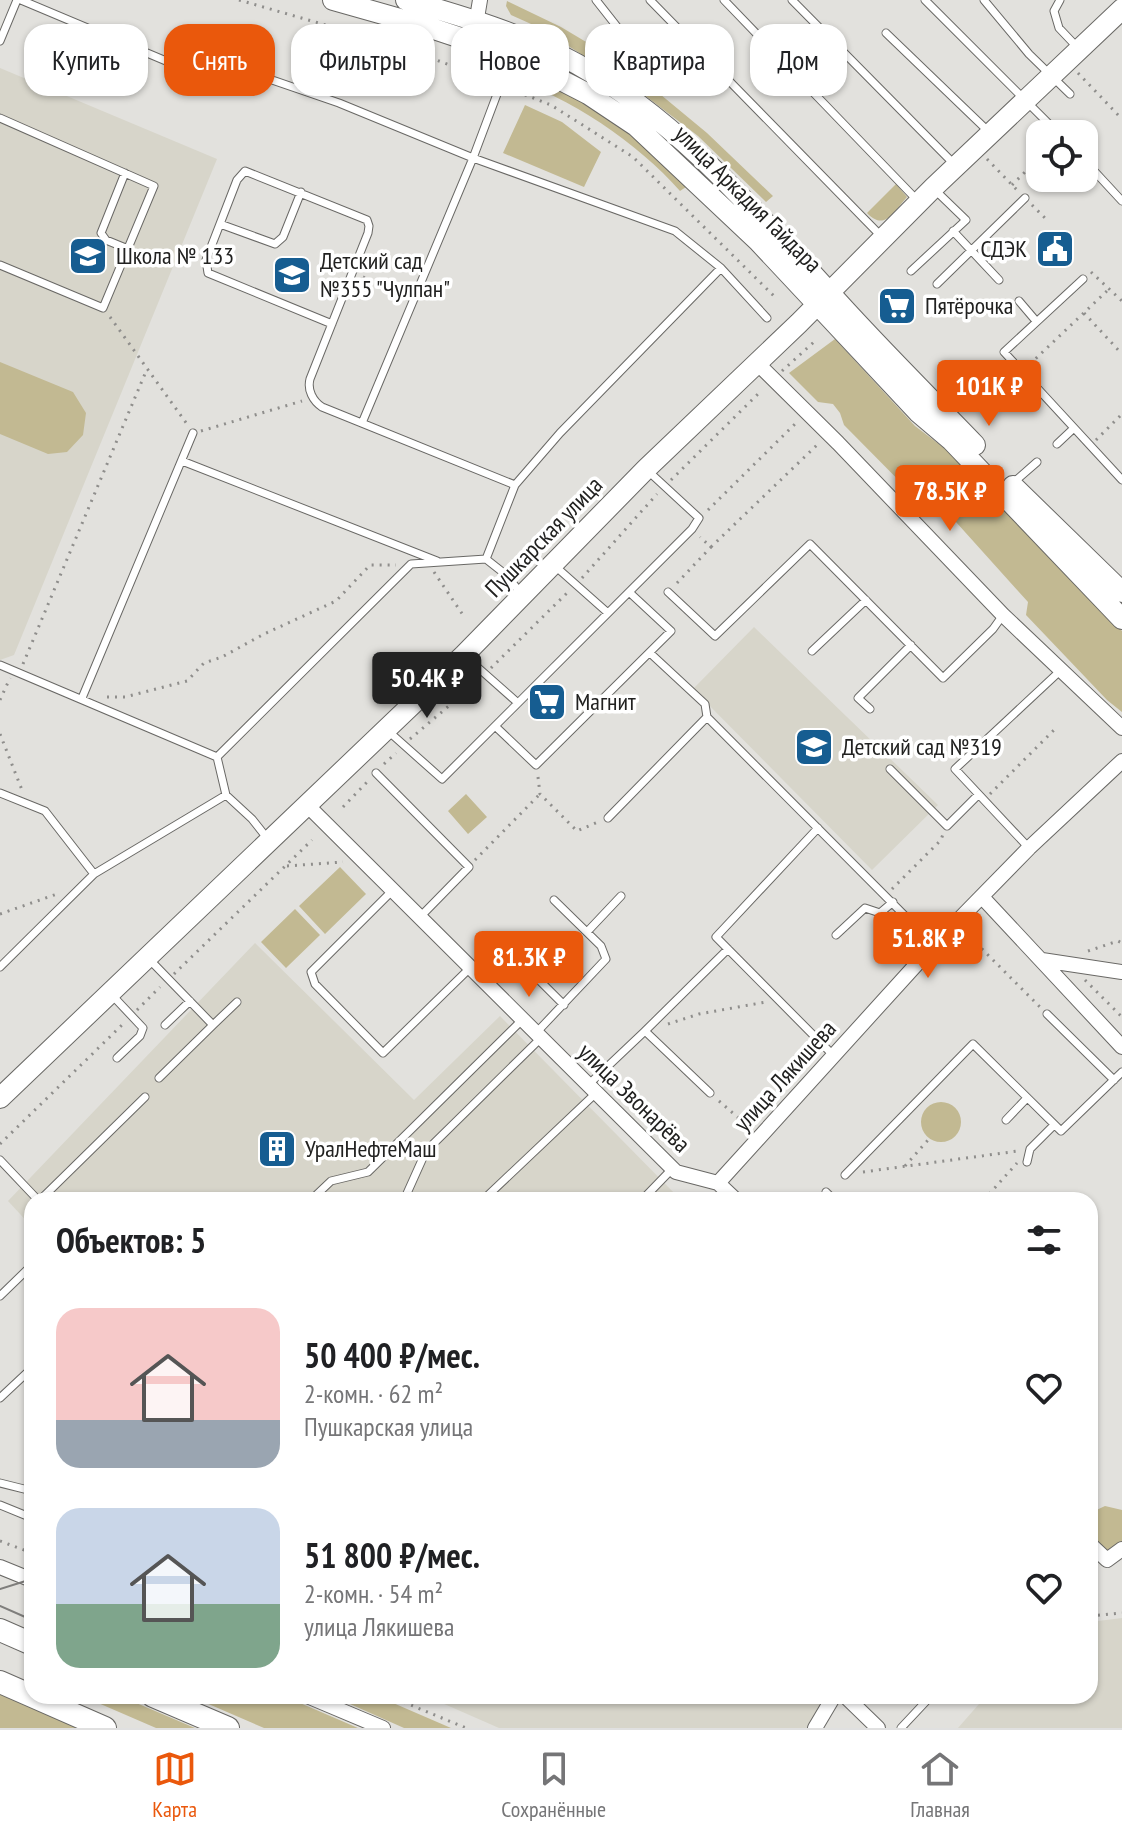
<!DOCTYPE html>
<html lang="ru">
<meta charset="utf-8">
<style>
body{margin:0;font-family:"PT Sans Narrow",sans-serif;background:#f2f2f2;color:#202124;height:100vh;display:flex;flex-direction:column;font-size:30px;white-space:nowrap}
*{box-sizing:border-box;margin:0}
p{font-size:26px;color:#757577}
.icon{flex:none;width:44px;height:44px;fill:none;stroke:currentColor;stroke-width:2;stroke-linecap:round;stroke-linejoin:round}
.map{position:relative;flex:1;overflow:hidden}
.side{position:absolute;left:24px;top:1192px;width:1074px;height:512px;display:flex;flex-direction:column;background:#fff;border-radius:24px;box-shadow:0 2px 6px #0004}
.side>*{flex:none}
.hud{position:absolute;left:24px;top:24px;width:1074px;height:72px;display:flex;gap:16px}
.tools{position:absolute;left:1026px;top:120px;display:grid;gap:16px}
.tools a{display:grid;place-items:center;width:72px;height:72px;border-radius:16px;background:#fff;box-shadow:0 2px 6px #0004;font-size:40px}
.price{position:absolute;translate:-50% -68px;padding:0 18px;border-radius:8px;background:#ea580c;color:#fff;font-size:26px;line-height:52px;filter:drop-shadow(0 2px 4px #0008)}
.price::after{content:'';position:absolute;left:50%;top:48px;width:24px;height:18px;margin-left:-12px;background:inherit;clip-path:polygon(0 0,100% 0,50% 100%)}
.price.on{background:#222;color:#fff}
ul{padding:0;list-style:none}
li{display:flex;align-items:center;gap:24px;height:200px;padding:0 32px}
li span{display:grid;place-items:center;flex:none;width:224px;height:160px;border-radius:24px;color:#555}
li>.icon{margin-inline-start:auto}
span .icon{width:96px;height:96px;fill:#fffc;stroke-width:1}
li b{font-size:34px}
h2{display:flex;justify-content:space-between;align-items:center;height:96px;padding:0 32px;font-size:34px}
.tag{padding:0 28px;border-radius:24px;background:#fff;box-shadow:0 2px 6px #0004;font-size:28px;line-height:72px}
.tag.on{background:#ea580c;color:#fff}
.tabs{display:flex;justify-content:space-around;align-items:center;height:112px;border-top:2px solid #e0e0e0;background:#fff;font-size:22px;color:#757577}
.tabs a{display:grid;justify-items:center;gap:4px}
.tabs .on{color:#ea580c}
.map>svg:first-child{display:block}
</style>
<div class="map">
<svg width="1122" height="1728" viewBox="0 0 1122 1728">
<rect width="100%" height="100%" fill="#e2e1dd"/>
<!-- built -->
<path fill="#d7d5ca" d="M0,68L217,159L14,655L0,660Z
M754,627L938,805L872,870L693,689Z
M255,943L414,1100L500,1016L681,1200H32V1227L8,1201Z
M1122,1618V1728H958L986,1696H1090V1622Z
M426,1696H827L808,1728H499Z"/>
<!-- green -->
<path fill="#c2b992" d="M507,1L561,27L628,67L614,75L540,28L511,15L506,6Z
M514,70H520L585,103L628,133L684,182L686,187L680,191C638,143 569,96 508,78Z
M643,80L707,133L773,196L766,202L698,136L643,94L640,85Z
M525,105L562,122L601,152L584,187L503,153Z
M896,184L907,197C894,211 885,232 867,213Z
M835,339L915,426L952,454L1122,631V712L1107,700L1026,615L1028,602L947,512L934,516L844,425L840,413L833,404L818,402L789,373Z
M0,362L73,392L86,413L83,435L67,452L48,454L0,434Z
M466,794L487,817L468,834L448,811Z
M340,867L366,894L325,934L299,906Z
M295,909L320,935L286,968L261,942Z
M921 1122a20 20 0 1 1 40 0a20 20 0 1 1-40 0Z
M1105,1506L1122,1510V1542L1107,1553L1090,1536V1513Z
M0,1693L83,1728H0Z
M82,1696H120L195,1728H156Z
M190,1696H284L358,1728H264Z
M332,1696H377L451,1728H404Z"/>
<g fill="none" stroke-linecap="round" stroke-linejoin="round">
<defs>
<path id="lane" d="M21,0L197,74L252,73L339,103L473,158L675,231L721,268L767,318
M596,0L648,66L636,68L625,92
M650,0L881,236
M724,0L917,200
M792,0L955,165
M925,0L1059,134
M984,0L1029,54L1070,94
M1060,0L1054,11L1059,28L1077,47
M886,33L989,132
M0,41L17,0
M0,118L154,186L103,308L0,265
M1084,160L1122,201
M125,173L101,233L106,240L128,249
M220,224L275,244L283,237L301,192
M953,231L999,280
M911,271L966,220L935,190
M1083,279L1004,352L1122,480
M937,284L1025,198
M1019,301L1036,321
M332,324L208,273L206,260L237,180L245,171L367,220L369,226L368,233L310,379C307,390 313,401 322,407L515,485L486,559
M362,423L473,158L511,57
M1057,444L1074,428
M182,461L437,561
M1013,483L1037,462
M515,485L560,433L721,268
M555,566L608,613
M668,592L715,636L810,544L943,678L993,629L1003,615
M812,651L866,600
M650,653L705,704L707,717L934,945
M466,657L518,703
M0,665L217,757L226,795
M82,698L193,433
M870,709L858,698L911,645
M495,726L536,765L671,631L629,592
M387,730L442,779L692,529L699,518L647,470
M217,757L411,564L486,559L505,574L521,593
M890,769L947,826L978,795
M376,773L469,867L420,917
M0,793L45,811L94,874
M608,818L707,717
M818,828L716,937L833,1055
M1029,848L955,769L1060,671
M393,890L311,972L315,984L383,1053L471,967
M587,932L621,896
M836,935L865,908L880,913L893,902
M513,954L564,1005
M148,958L213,1025L237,1002
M0,967L94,874L226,795L252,819L267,838
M111,994L143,1028L140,1036L117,1058
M1047,1014L1114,1080
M165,1025L190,1001
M645,1031L728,949
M536,1033L606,959L601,946L554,900
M159,1078L213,1025
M588,1085L645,1031L710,1093
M1006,1120L1027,1098
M0,1160L38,1200
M1027,1162L1030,1149L1054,1125
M845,1175L973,1044L1061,1131L1122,1072
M826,1192L834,1200
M40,1200L145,1097
M311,1200L331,1181L368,1172L522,1020
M404,1200L426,1151L541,1038
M483,1200L596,1093
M642,1200L672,1169
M0,1296L32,1265
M0,1398L32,1368
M0,1483L32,1491
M0,1505L32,1518
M901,1728L931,1696"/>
<path id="street" d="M473,42L480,0
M757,363L838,443L1003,615L1122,728
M308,806L676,1172L718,1183L736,1200
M983,898L1122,1047
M1042,960L1122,972
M718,1183L934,945L1029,848L1122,761
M1090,1544L1107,1560L1122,1549
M0,1567L32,1580
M307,1696L383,1728
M845,1696L878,1728
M815,1728L834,1696"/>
<path id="secondary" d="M333,0L425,26L512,55L588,94L636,126L758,241L918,412L951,440L1122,619
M406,0C465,17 523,34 577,64C677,120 752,208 828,291C875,344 926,394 975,445
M1013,486L1122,592
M0,1098L464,655L646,469L799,323L933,188L1122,9"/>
<path id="primary" d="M0,1630L32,1644
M0,1682L105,1728
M153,1696L228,1728"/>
</defs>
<!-- lane casing -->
<use href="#lane" stroke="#696865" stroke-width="9"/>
<!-- street casing -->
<use href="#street" stroke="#696865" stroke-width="16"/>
<!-- secondary casing -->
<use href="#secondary" stroke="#696865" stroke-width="22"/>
<!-- primary casing -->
<use href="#primary" stroke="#696865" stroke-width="24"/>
<!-- path -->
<path stroke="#8f8e8c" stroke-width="3" stroke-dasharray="2 6" stroke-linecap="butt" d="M239,0L402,47L492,81
M1078,73L1122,119
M510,89L551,105L633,157L775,297
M987,159L1018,191
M1012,185L1040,157
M1032,205L1045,218
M1091,272L1122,301
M363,277L404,294
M1084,313L1122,354
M110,317L187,424
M1030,364L1109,289
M782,371L815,341
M201,431L302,401
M1096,440L1122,414
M671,480L762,390
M708,510L796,423
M711,547L817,445
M434,572L463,615
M582,578L657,494
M677,583L711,547L700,537
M23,664L147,369
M491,668L568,592
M107,697H125L187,681L204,663L222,657L264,634L336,601L370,565H396
M0,700L10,678
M0,734L22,790
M410,739L477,682
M384,764L396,753
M538,777L540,794L577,831L598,822
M990,794L1055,729
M343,807L368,781
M475,860L540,794
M287,866L343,862
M892,889L941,840L943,834
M0,914L57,894
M976,943L1041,1008
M1088,951L1118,941L1122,943
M174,974L312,840
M1085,980L1122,1017
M137,1010L160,987
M668,1024L699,1014L766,1002
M719,1101L742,1121
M0,1144L123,1024
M905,1166L929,1139
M863,1172L1018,1151
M984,1200L1017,1163
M0,1541L32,1553
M1090,1616L1122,1613
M389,1696L466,1728"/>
<!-- lane -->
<use href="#lane" stroke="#fff" stroke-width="7"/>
<!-- street -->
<use href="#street" stroke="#fff" stroke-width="14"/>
<!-- secondary -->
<use href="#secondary" stroke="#fff" stroke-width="20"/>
<!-- primary -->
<use href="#primary" stroke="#fff" stroke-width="22"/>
<!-- tram -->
<path stroke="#7f7e7c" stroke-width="2" d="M0,1589L32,1579
M0,1606L32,1620"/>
</g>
<!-- icons -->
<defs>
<symbol id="civic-square" viewBox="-11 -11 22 22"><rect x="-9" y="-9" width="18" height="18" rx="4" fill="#165d91" stroke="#fff"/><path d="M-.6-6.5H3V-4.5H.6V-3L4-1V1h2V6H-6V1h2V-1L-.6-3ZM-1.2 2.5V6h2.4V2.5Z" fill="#fff"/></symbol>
<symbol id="school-square" viewBox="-11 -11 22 22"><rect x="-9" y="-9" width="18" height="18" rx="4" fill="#165d91" stroke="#fff"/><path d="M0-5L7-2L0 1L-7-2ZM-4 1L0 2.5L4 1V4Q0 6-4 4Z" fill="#fff"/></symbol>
<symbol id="supermarket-square" viewBox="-11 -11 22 22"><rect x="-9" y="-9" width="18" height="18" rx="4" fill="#165d91" stroke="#fff"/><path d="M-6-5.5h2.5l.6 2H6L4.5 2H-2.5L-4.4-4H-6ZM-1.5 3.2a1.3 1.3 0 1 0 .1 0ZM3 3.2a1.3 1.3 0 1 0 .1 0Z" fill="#fff"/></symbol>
<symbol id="building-square" viewBox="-11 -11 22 22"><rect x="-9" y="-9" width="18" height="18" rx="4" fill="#165d91" stroke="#fff"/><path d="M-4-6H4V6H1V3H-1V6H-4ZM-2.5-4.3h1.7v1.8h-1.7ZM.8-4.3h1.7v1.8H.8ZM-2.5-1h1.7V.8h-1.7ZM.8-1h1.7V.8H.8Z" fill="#fff"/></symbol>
</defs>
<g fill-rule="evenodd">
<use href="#civic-square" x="1033" y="227" width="44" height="44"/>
<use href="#school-square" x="66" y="234" width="44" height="44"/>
<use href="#school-square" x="270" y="253" width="44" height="44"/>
<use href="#supermarket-square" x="875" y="284" width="44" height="44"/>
<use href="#supermarket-square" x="525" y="680" width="44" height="44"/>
<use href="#school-square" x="792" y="725" width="44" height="44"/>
<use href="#building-square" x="255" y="1127" width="44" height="44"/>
</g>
<g text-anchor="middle" stroke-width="7" stroke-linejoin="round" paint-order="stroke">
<!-- street labels -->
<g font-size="24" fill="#212120" stroke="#fff">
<text transform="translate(748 199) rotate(45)" y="8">улица Аркадия Гайдара</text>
<text transform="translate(544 537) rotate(-46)" y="8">Пушкарская улица</text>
<text transform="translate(785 1076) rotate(-48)" y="8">улица Лякишева</text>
<text transform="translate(634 1098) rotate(44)" y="8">улица Звонарёва</text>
</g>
<!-- poi labels -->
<g font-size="24" fill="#212120" stroke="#fff" text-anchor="start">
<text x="1027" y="257" text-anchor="end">СДЭК</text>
<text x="116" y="264">Школа № 133</text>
<text x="320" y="269">Детский сад<tspan x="320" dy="28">№355 "Чулпан"</tspan></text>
<text x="925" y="314">Пятёрочка</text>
<text x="575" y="710">Магнит</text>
<text x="842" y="755">Детский сад №319</text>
<text x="305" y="1157">УралНефтеМаш</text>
</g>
</g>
</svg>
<div class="tools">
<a><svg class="icon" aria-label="locate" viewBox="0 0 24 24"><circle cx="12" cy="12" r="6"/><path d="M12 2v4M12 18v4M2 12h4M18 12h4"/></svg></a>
</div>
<b class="price" style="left:989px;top:428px">101K ₽</b>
<b class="price" style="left:950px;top:533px">78.5K ₽</b>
<b class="price on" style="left:427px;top:720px">50.4K ₽</b>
<b class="price" style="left:928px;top:980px">51.8K ₽</b>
<b class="price" style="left:529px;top:999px">81.3K ₽</b>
<div class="hud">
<a class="tag">Купить</a>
<a class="tag on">Снять</a>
<a class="tag">Фильтры</a>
<a class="tag">Новое</a>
<a class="tag">Квартира</a>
<a class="tag">Дом</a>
</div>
<section class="side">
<h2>Объектов: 5<svg class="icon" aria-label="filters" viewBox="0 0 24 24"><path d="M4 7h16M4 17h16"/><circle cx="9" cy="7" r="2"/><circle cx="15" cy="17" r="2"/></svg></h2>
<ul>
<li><span style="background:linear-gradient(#f6c9c9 70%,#9aa5b1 0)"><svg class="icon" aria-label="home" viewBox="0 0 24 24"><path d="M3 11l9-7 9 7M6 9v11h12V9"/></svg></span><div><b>50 400 ₽/мес.</b><p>2-комн. · 62 m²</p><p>Пушкарская улица</p></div><svg class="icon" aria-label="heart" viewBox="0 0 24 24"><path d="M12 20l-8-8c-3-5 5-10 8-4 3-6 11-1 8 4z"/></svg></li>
<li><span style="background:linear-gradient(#c9d6e8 60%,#7fa58c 0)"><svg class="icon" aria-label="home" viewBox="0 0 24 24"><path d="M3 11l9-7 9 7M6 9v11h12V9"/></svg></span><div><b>51 800 ₽/мес.</b><p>2-комн. · 54 m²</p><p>улица Лякишева</p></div><svg class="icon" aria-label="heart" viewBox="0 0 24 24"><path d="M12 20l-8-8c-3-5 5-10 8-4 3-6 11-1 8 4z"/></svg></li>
</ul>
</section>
</div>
<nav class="tabs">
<a class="on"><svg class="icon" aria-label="map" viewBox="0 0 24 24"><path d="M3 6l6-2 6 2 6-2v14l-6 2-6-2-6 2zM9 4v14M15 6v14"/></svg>Карта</a>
<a><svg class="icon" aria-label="saved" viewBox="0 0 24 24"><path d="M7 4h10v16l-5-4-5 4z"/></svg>Сохранённые</a>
<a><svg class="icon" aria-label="home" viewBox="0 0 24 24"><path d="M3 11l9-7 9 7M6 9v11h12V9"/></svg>Главная</a>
</nav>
